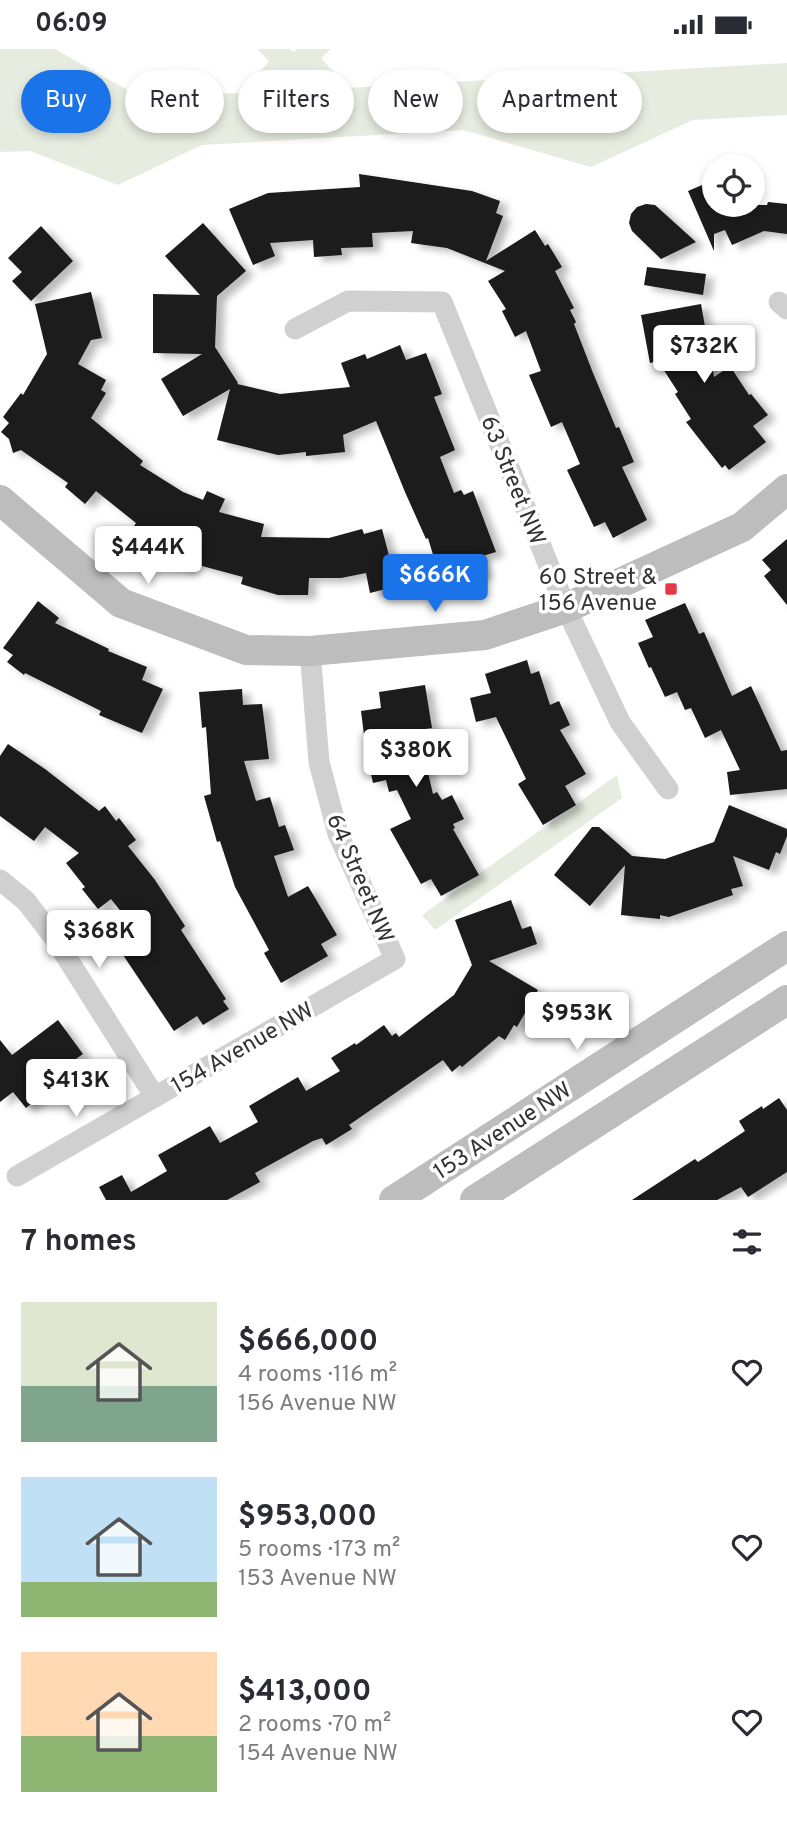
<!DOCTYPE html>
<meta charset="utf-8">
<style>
body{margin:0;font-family:Overpass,sans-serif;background:#f7f7f7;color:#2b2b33;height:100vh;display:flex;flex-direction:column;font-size:26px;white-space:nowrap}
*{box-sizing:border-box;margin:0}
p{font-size:23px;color:#7c7c81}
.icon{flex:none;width:38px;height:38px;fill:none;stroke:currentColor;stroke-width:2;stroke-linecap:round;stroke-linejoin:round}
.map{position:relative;height:1151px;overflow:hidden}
.panel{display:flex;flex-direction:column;background:#fff;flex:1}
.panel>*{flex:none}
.guide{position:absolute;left:21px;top:21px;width:746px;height:63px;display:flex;gap:14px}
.fabs{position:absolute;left:702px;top:105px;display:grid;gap:14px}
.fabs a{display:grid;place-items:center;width:63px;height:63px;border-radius:50%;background:#fff;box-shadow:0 4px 10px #0003;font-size:35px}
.price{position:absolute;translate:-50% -60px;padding:0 16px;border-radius:7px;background:#fff;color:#222;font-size:23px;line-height:46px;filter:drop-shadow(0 2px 4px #0008)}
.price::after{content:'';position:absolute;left:50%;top:42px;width:21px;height:16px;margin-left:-10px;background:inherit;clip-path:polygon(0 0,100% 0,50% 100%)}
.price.selected{background:#1a73e8;color:#fff}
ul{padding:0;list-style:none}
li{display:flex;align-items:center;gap:21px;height:175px;padding:0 21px}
li span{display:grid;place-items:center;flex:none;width:196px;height:140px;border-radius:0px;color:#555}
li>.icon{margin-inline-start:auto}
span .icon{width:84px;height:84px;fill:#fffc;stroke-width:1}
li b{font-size:30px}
h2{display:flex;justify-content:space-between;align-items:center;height:84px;padding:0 21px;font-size:30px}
.tag{padding:0 24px;border-radius:32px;background:#fff;box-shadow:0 4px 10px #0003;font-size:24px;line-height:63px}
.tag.selected{background:#1a73e8;color:#fff}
.status{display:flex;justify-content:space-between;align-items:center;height:49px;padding:0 35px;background:#fff;direction:ltr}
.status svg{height:19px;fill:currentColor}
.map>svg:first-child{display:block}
</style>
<div class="status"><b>06:09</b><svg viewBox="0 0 49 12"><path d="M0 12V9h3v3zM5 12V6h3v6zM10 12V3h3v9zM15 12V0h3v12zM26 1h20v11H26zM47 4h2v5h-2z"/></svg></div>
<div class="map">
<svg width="787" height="1151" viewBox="0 0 787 1151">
<defs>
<filter id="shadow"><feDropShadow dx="8" dy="4.5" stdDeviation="3.5" flood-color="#0004"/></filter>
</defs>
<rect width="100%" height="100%" fill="#fff"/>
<!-- green -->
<path fill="#e6ecdf" d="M0,0H55L138,47L243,44L269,12L257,0H290L293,3L297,0H331L321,9L348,39L787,14V66L693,71L591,118L463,81L202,96L118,136L30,102L0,103Z
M617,726L622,749L435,881L422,866Z"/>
<!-- building -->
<path fill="#1a1a1a" filter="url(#shadow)" d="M359,125L472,142L500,152L496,164L503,167L486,212L535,181L545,197L548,195L562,218L555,222L574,259L570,261L576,273L574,275L593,324L616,379L619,378L634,413L622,418L647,471L613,489L605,473L594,478L567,421L580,415L562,373L551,378L529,326L541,322L526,282L515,288L502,262L506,260L488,232L505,222L447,199L411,194L413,182L372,184L373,198L341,199L342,206L314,208L313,191L270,194L275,207L253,216L229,160L268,144L360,138Z
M714,131V156H767L768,153L787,155V185L764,182L732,196L725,181L714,185V202L688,142Z
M646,155L655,156L696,193L661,210L632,182L629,174L631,165L637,158Z
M203,174L246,222L217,247L215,298L238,334L237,335L280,345L350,338L341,314L365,305L367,310L400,296L406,311L426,304L442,345L434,348L455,401L440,408L454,444L461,441L464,446L473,442L496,503L479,508L485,525L443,539L428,489L426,490L405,443L376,372L343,386L345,403L306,407V403L278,406L217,391L230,340L183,367L161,330L202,305L153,304V245L200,246L165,207Z
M41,177L73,212L31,252L12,232L22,223L8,209Z
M647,218L706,225L703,246L644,236Z
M91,243L102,289L91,291L78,315L106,331L101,341L106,344L91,369L143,412L140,416L183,443L203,451L207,442L225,450L219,463L264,475L261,488L329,489L362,480L364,485L382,480L397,537L370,544L366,524L341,529H309L308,546H278L241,535L243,528L191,514L188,521L161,509L127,488L136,474L96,442L85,455L65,438L68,434L21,401L13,404L9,390L1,383L9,374L3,368L21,344L23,346L47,305L35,255Z
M701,255L714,328L730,317L749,346L751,345L768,366L753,377L766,393L729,421L725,416L722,419L686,373L691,370L675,345L678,343L658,312L650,314L641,266Z
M787,490V556L764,527L771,521L762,511Z
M38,552L59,569L55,574L109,600L108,602L147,618L142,631L163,640L142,684L99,666L101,662L25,624L24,626L7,613L13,606L3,599Z
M685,554L699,585L704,583L732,647L751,637L781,702L787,701V740L730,746L727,723L740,721L721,681L705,689L691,659L685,661L677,643L665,648L651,618L649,619L638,594L653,588L645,571Z
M527,611L531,625L539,622L550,656L559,652L570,676L560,681L586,725L565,737L576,756L543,776L518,735L526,730L496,668L476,673L470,649L491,644L485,625Z
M425,636L432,679L418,681L433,745L437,743L442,751L452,746L464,770L453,775L455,779L453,780L479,826L441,847L431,830L421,835L390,780L411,770L397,741L389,743L386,731L373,734L366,702L361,662L381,659L379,643Z
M242,640L243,656L262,655L269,710L244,712L256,752L270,748L279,778L285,776L294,801L274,807L288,848L308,837L337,886L321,895L328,907L281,934L264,904L269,901L235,838L220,792L217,793L204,747L211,745L206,678L202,679L199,643Z
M8,695L45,720L99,762L105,757L116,772L119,769L136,791L128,797L155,831L185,877L181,881L226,950L223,952L229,960L203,976L197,967L174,982L117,897V890L134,879L111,850L98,860L82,840L85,838L66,814L79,804L45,778L34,792L0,767V707Z
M729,756L787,780V787L780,805L776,803L769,821L733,807L743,837L731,840L733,846L669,868L660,866V870L621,866L625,816L590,857L554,826L592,778H599L632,807L665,810L714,793Z
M511,851L522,880L531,877L537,895L489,912L538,941L517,978L514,976L505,991L499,987L462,1018L460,1016L452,1023L443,1011L349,1076L352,1080L326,1096L322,1089L313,1092L255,1124L260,1133L227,1151H106L99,1138L122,1126L131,1143L167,1122L158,1106L210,1077L220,1094L258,1073L249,1057L298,1028L306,1042L340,1022L331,1009L355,994L356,996L384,976L392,987L396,984L399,988L454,946L472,916L455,871Z
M58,971L83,1005L70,1014L84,1032L61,1049L52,1037L26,1059L13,1043L0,1053V991L12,1006Z
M779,1049L787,1061V1123L748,1148L741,1138L717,1151H632L695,1110L698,1113L745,1082L739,1072L762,1057L763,1060Z"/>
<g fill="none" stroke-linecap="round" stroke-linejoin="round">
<!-- street -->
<path stroke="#d0d0d0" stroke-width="21" d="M779,253L787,260
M295,280L348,252L442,253L566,559L620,673L668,740
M0,831L26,852L55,890L155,1048
M17,1127L395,910L338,785L319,713L310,602"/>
<!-- secondary -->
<path stroke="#bdbdbd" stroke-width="30" d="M0,451L121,554L246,601L310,602L485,586L566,559L742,478L787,440
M394,1151L787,897
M475,1151L787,951"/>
</g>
<!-- markers -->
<rect fill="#e63946" stroke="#fff" stroke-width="2.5" x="664" y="533" width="14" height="14" rx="3.5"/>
<g text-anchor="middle" stroke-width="7" stroke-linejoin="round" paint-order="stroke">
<!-- street labels -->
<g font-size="23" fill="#333" stroke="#fff">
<text transform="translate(514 431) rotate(68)" y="8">63 Street NW</text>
<text transform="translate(361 829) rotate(67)" y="8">64 Street NW</text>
<text transform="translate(242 998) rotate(-30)" y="8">154 Avenue NW</text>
<text transform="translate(502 1081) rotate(-33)" y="8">153 Avenue NW</text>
</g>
<!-- poi labels -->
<g font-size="23" fill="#333" stroke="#fff" text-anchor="end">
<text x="657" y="535">60 Street &amp;<tspan x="657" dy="26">156 Avenue</tspan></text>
</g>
</g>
</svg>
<div class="fabs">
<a><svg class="icon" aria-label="locate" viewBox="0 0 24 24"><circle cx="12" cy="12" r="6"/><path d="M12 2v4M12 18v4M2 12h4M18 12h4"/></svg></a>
</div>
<b class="price" style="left:704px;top:336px">$732K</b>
<b class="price" style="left:148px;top:537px">$444K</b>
<b class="price selected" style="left:435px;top:565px">$666K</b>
<b class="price" style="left:416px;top:740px">$380K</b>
<b class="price" style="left:99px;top:921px">$368K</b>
<b class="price" style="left:577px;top:1003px">$953K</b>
<b class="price" style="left:76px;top:1070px">$413K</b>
<div class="guide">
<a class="tag selected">Buy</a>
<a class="tag">Rent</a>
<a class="tag">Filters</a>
<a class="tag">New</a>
<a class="tag">Apartment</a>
</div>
</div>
<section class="panel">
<h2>7 homes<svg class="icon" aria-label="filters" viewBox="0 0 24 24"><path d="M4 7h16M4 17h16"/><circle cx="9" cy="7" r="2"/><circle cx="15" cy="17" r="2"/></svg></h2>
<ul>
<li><span style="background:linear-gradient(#dfe7d0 60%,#7fa58c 0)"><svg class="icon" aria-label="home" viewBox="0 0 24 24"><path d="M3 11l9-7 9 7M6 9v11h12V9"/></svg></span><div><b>$666,000</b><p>4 rooms · 116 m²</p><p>156 Avenue NW</p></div><svg class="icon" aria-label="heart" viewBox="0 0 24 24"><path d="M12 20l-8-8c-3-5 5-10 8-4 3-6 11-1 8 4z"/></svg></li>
<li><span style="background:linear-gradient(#bfe0f5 75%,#8fb573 0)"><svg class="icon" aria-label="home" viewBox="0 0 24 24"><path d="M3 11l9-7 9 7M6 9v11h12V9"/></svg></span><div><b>$953,000</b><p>5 rooms · 173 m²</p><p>153 Avenue NW</p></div><svg class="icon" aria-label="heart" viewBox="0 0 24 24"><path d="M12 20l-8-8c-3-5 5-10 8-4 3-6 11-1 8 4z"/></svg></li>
<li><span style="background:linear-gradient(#ffd9b3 60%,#8fb573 0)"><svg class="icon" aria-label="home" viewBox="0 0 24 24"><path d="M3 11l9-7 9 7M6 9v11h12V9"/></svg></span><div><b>$413,000</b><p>2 rooms · 70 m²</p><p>154 Avenue NW</p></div><svg class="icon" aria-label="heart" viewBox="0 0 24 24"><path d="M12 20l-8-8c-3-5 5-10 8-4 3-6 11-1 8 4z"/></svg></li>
</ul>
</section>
